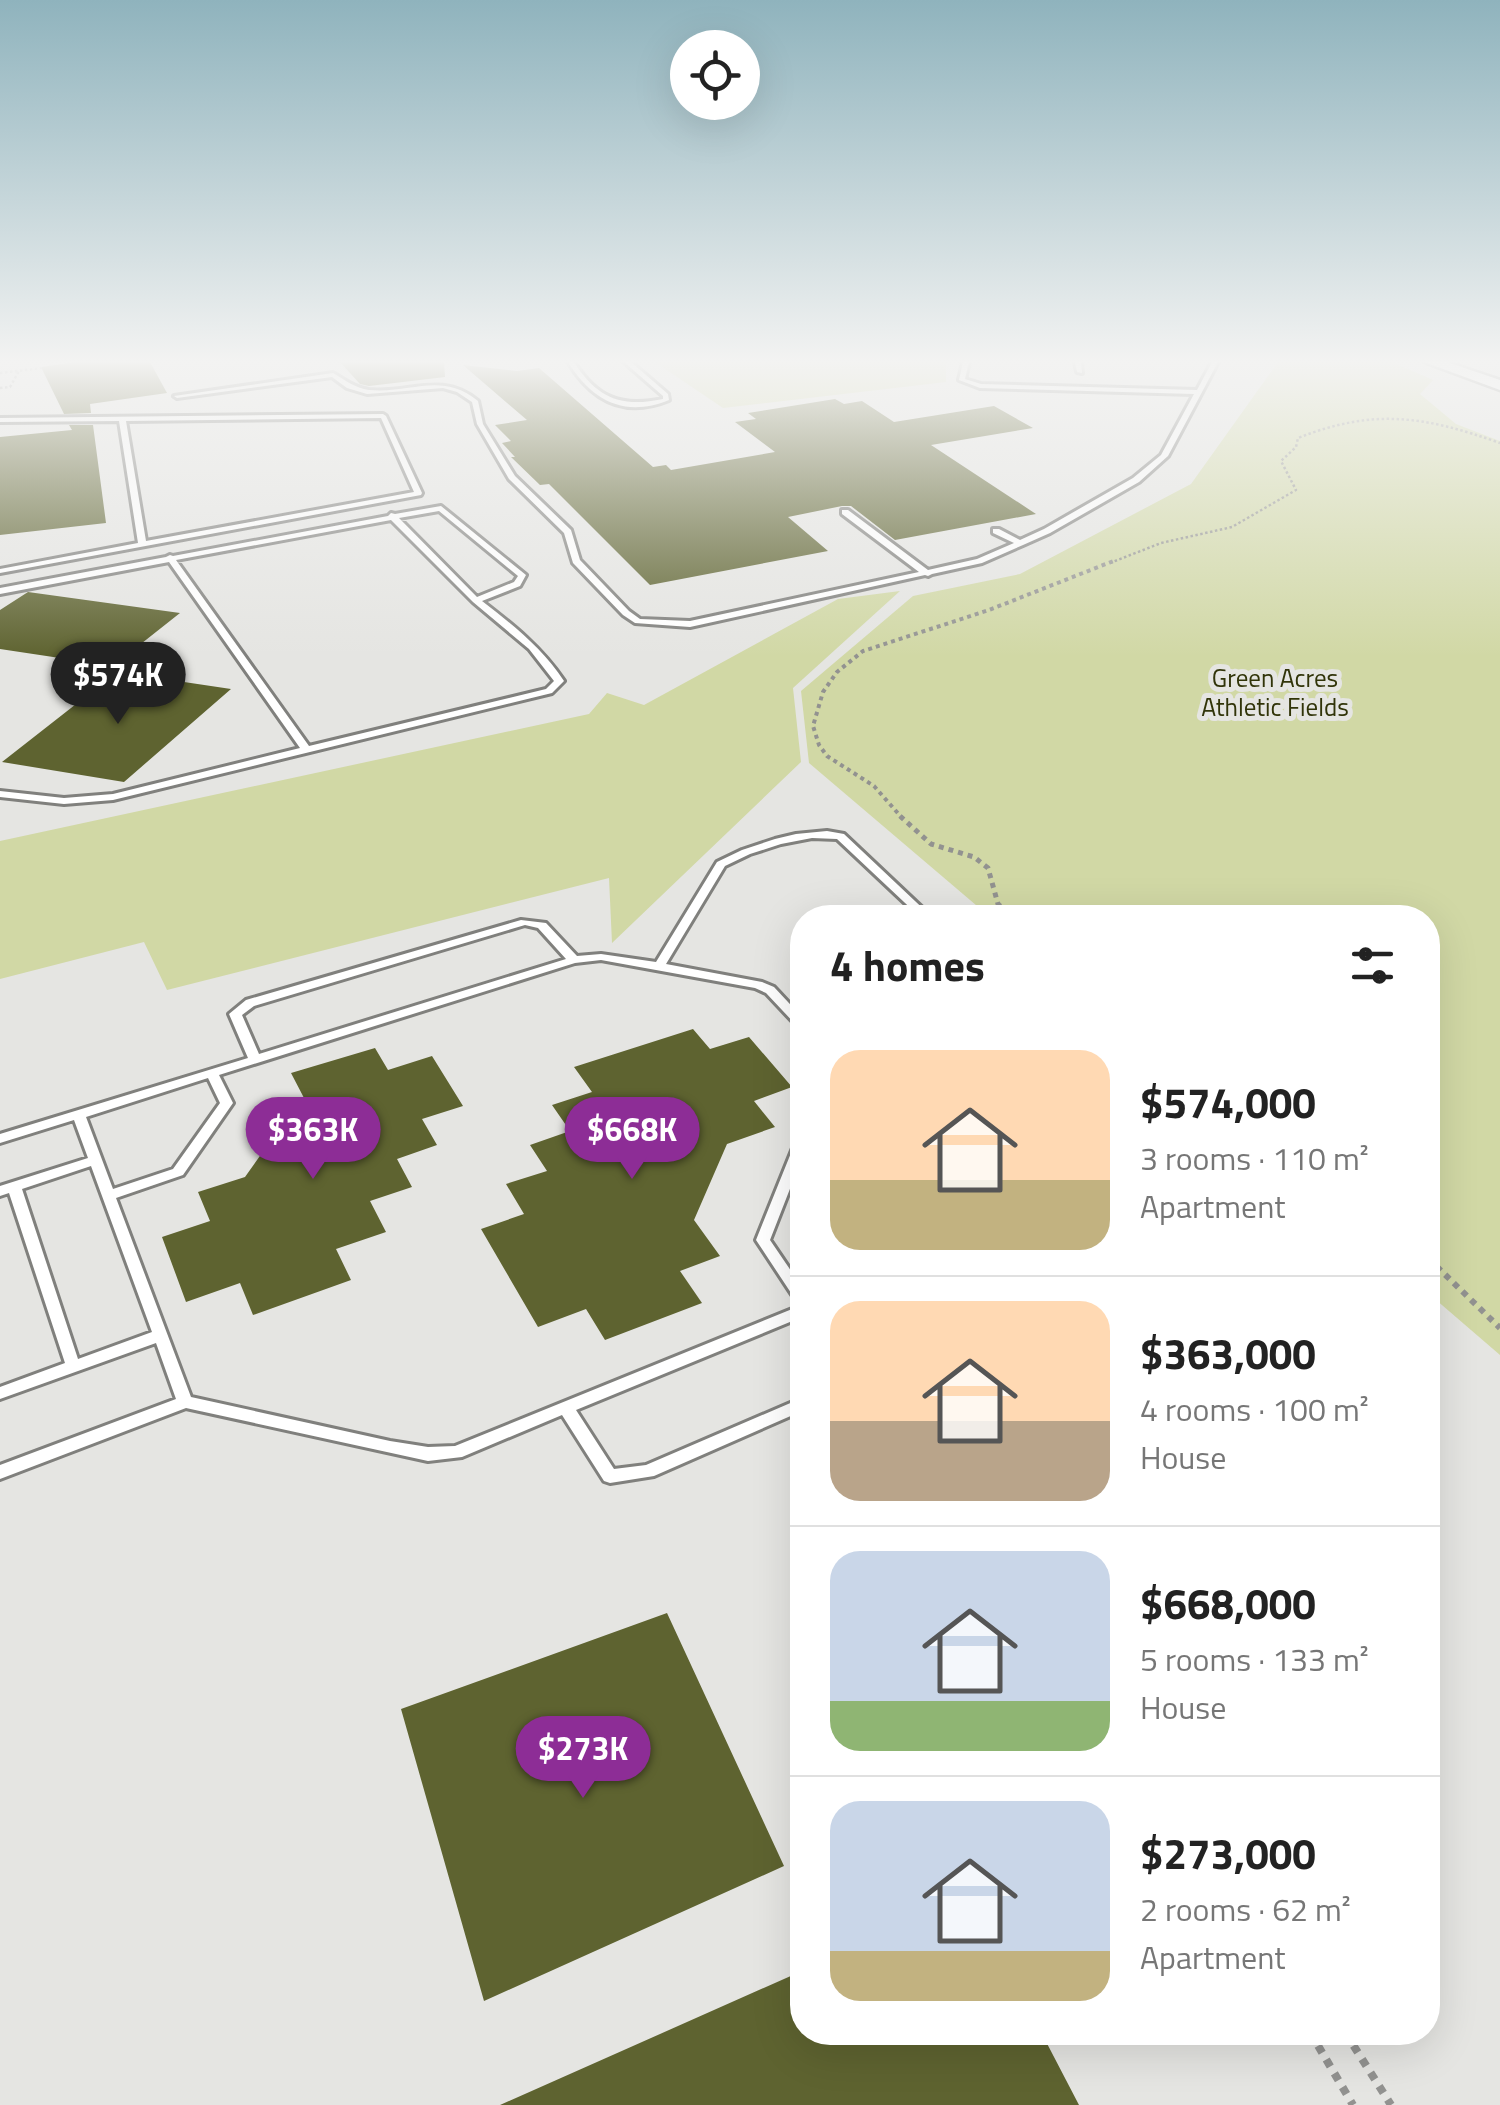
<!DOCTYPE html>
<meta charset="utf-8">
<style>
body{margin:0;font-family:"Titillium Web",sans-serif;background:#f2f2f2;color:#222;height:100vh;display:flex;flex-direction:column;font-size:38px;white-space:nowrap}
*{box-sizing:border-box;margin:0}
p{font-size:32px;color:#767676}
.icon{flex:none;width:55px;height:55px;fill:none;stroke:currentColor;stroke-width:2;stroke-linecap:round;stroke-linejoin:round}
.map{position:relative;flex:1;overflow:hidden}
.side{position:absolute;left:790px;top:905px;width:650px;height:1140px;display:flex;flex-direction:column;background:#fff;border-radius:40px;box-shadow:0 10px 40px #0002}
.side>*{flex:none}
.buttons{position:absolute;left:670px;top:30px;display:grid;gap:20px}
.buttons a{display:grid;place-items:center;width:90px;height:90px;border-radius:50%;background:#fff;box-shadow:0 10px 40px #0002;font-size:50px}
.price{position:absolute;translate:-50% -85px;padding:0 22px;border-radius:35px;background:#8d2d96;color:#fff;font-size:32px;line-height:65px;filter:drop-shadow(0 2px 5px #0008)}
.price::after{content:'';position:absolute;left:50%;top:60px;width:30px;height:22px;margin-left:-15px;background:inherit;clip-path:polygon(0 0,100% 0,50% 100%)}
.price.on{background:#222;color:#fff}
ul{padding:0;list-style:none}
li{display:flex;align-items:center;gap:30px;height:250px;padding:0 40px}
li+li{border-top:2px solid #e0e0e0}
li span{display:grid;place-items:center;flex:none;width:280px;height:200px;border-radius:30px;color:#555}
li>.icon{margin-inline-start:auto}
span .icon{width:120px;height:120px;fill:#fffc;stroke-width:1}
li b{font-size:42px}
h2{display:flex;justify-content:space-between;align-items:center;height:120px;padding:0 40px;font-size:42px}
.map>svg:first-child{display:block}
</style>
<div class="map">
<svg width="1500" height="2105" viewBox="0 0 1500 2105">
<rect width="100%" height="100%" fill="#e5e5e2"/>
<!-- green -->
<path fill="#d1d8a5" d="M655,362H946V382L723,408Z
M1278,362H1392L1433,380L1420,394L1456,424L1500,441V1355L1428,1293V918L990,917L809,763L801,691L913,596L1020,574L1191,484Z
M900,591L793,688L801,762L612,943L609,878L167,990L144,942L0,979V841L589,714L607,693L644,705L838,599Z"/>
<!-- building -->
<path fill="#5e6330" d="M76,362H150L167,393L90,404L91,413L64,414L41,367Z
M340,362H444L445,377L369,386L360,384Z
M463,365L517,371L539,368L653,467L666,465L671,470L775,452L735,422L756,419L748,413L835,399L844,404L862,401L894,422L994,406L1033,428L931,445L1036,514L895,540L851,506H842L788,517L828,551L650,585L549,484L540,485L511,457H515L502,443L511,441L495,425L527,420Z
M69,425H93L106,523L0,535V437L72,430Z
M28,592L180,613L113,666L0,649V610Z
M117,672L231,689L124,782L2,762Z
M693,1029L710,1049L749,1037L792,1087L754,1101L775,1127L727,1144L694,1220L720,1256L680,1271L702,1303L605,1340L586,1309L538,1327L481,1229L524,1214L506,1184L547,1171L530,1145L570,1131L552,1105L592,1092L574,1067Z
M375,1048L388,1070L432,1056L463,1106L422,1119L437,1145L397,1159L412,1187L370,1201L386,1232L336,1249L351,1280L253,1315L240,1283L186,1302L162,1237L210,1221L198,1192L245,1177L272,1139L260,1112L304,1098L291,1073Z
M667,1613L784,1866L484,2001L401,1709Z
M802,1971V2032H1041L1079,2105H500Z"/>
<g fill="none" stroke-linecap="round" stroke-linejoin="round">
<defs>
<path id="service" d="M568,362H574C597,398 621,408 663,399V396L624,362H631L668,394L669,400C625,418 592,401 568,362Z
M963,362H969L965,379L981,384L1197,390L1212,362H1218L1168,456L1139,482L1050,533L1023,545L982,563L932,574L928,576L925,575L690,627L635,623L623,615L573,563L564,533L509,479L477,424L472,402L457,392L443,388L367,394L347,388L332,377L177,398L174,396L333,373C345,380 355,388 369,390C411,394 441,371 478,401L483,424L515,476L571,530L580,560L629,611L640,619L690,621L919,572L842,514V510H848L928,570L977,559L1014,543L993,533V529H999L1020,540L1044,529L1133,478L1161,455L1194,394L980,388L959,380Z
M1075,362H1081L1082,373L1077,372Z
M383,414L386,416L422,493L421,495L0,573V569L138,543L119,421L0,422V418ZM381,418L414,492L146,541L126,421Z
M441,506L526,575L520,586L482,601C513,625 542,648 564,681L552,693L113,800L64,804L0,797V791L64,798L113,794L300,748L169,562L0,594V588L166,557L170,555L173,556L388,516L391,513L395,514ZM439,511L518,576L514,582L477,597L399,518ZM391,520L473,602L529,649L554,681L546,689L309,746L176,560Z
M827,831L844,834L933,918H921L837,839L812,838L781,844L750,854L725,866L666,964L762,982L774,987L802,1017V1028L798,1027L766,993L755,988L601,960L575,963L219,1075L233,1103L183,1175L116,1198L191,1397L390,1441L428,1447L455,1446L802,1305V1317L576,1410L614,1469L646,1465L802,1398V1411L654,1476L610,1483L604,1481L562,1415L462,1457L428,1461L186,1408L0,1479V1465L176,1399L156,1343L0,1399V1387L65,1363L9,1193L0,1196V1186L88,1158L74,1120L0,1143V1134L248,1058L229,1014L246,1000L521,920L546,923L577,956L601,954L656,962L717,862L742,850L775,839L796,834ZM525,925L538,928L566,959L259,1054L242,1015L254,1006ZM208,1078L220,1103L173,1169L113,1189L86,1117ZM91,1166L152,1332L78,1359L22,1189Z
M802,1139V1158L770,1240L802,1287V1303L797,1302L756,1240L795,1143Z"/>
<path id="tertiary" d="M1424,362H1447L1500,380V390Z"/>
</defs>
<!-- service casing -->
<use href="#service" stroke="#80807d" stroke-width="6"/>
<!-- tertiary casing -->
<use href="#tertiary" stroke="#80807d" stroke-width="5"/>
<!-- path-far4 -->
<path stroke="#929290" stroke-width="2.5" stroke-dasharray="2.5 2.5" stroke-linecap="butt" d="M0,373L42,368
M0,388L10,387L19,371
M1110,563L1161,543L1232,527L1296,490L1281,461L1296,447L1298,438C1374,408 1424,416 1500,443"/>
<!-- path-far3 -->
<path stroke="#929290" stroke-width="4" stroke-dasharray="4 4" stroke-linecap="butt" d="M903,819L874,786L827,756L819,745L813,726L823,692L837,672L863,651L989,610L1116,560"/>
<!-- path-far2 -->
<path stroke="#929290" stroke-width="5" stroke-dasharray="5 5" stroke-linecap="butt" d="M900,816L931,844L974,857L988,868L998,904L1014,918"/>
<!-- path-far1 -->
<path stroke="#929290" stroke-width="6" stroke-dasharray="6 6" stroke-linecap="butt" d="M1428,1258L1500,1328"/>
<!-- path -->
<path stroke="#929290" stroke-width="8" stroke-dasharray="8 8" stroke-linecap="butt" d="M1310,2032L1353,2105
M1345,2032L1391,2105"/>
<!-- service -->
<use href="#service" fill="#fff" fill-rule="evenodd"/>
<!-- tertiary -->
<use href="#tertiary" fill="#fff" fill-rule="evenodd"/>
</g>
<!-- sky -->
<linearGradient id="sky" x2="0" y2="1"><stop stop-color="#8fb3bd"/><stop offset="0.55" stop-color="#f3f3f2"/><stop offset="1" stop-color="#f3f3f2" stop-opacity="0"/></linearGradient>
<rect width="1500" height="657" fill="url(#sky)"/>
<g text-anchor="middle" stroke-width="10" stroke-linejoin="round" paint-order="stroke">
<!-- far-park labels -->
<g font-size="25" fill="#313409" stroke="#e5e5e2">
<text x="1275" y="687">Green Acres<tspan x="1275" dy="29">Athletic Fields</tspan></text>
</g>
</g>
</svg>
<div class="buttons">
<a><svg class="icon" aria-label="locate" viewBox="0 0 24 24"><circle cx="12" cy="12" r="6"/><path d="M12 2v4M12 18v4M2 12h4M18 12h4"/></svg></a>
</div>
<b class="price on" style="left:118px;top:727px">$574K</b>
<b class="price" style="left:313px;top:1182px">$363K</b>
<b class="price" style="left:632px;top:1182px">$668K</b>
<b class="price" style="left:583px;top:1801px">$273K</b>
<section class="side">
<h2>4 homes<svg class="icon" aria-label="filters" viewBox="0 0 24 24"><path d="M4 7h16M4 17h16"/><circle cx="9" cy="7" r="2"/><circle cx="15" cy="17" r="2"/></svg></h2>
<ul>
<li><span style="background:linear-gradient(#ffd9b3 65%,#c2b280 0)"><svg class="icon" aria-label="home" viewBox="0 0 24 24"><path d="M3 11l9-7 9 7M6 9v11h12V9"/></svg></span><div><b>$574,000</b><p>3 rooms · 110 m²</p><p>Apartment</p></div></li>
<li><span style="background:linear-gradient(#ffd9b3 60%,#b9a48a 0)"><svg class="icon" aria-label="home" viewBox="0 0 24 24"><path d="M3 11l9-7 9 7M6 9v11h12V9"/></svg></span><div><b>$363,000</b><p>4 rooms · 100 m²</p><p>House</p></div></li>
<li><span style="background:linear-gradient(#c9d6e8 75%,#8fb573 0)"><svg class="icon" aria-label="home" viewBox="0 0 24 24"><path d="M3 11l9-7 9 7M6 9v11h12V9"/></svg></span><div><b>$668,000</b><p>5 rooms · 133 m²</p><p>House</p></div></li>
<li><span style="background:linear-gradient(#c9d6e8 75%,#c2b280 0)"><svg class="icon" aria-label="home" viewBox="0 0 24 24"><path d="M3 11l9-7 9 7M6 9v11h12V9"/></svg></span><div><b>$273,000</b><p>2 rooms · 62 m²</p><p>Apartment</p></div></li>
</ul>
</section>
</div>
